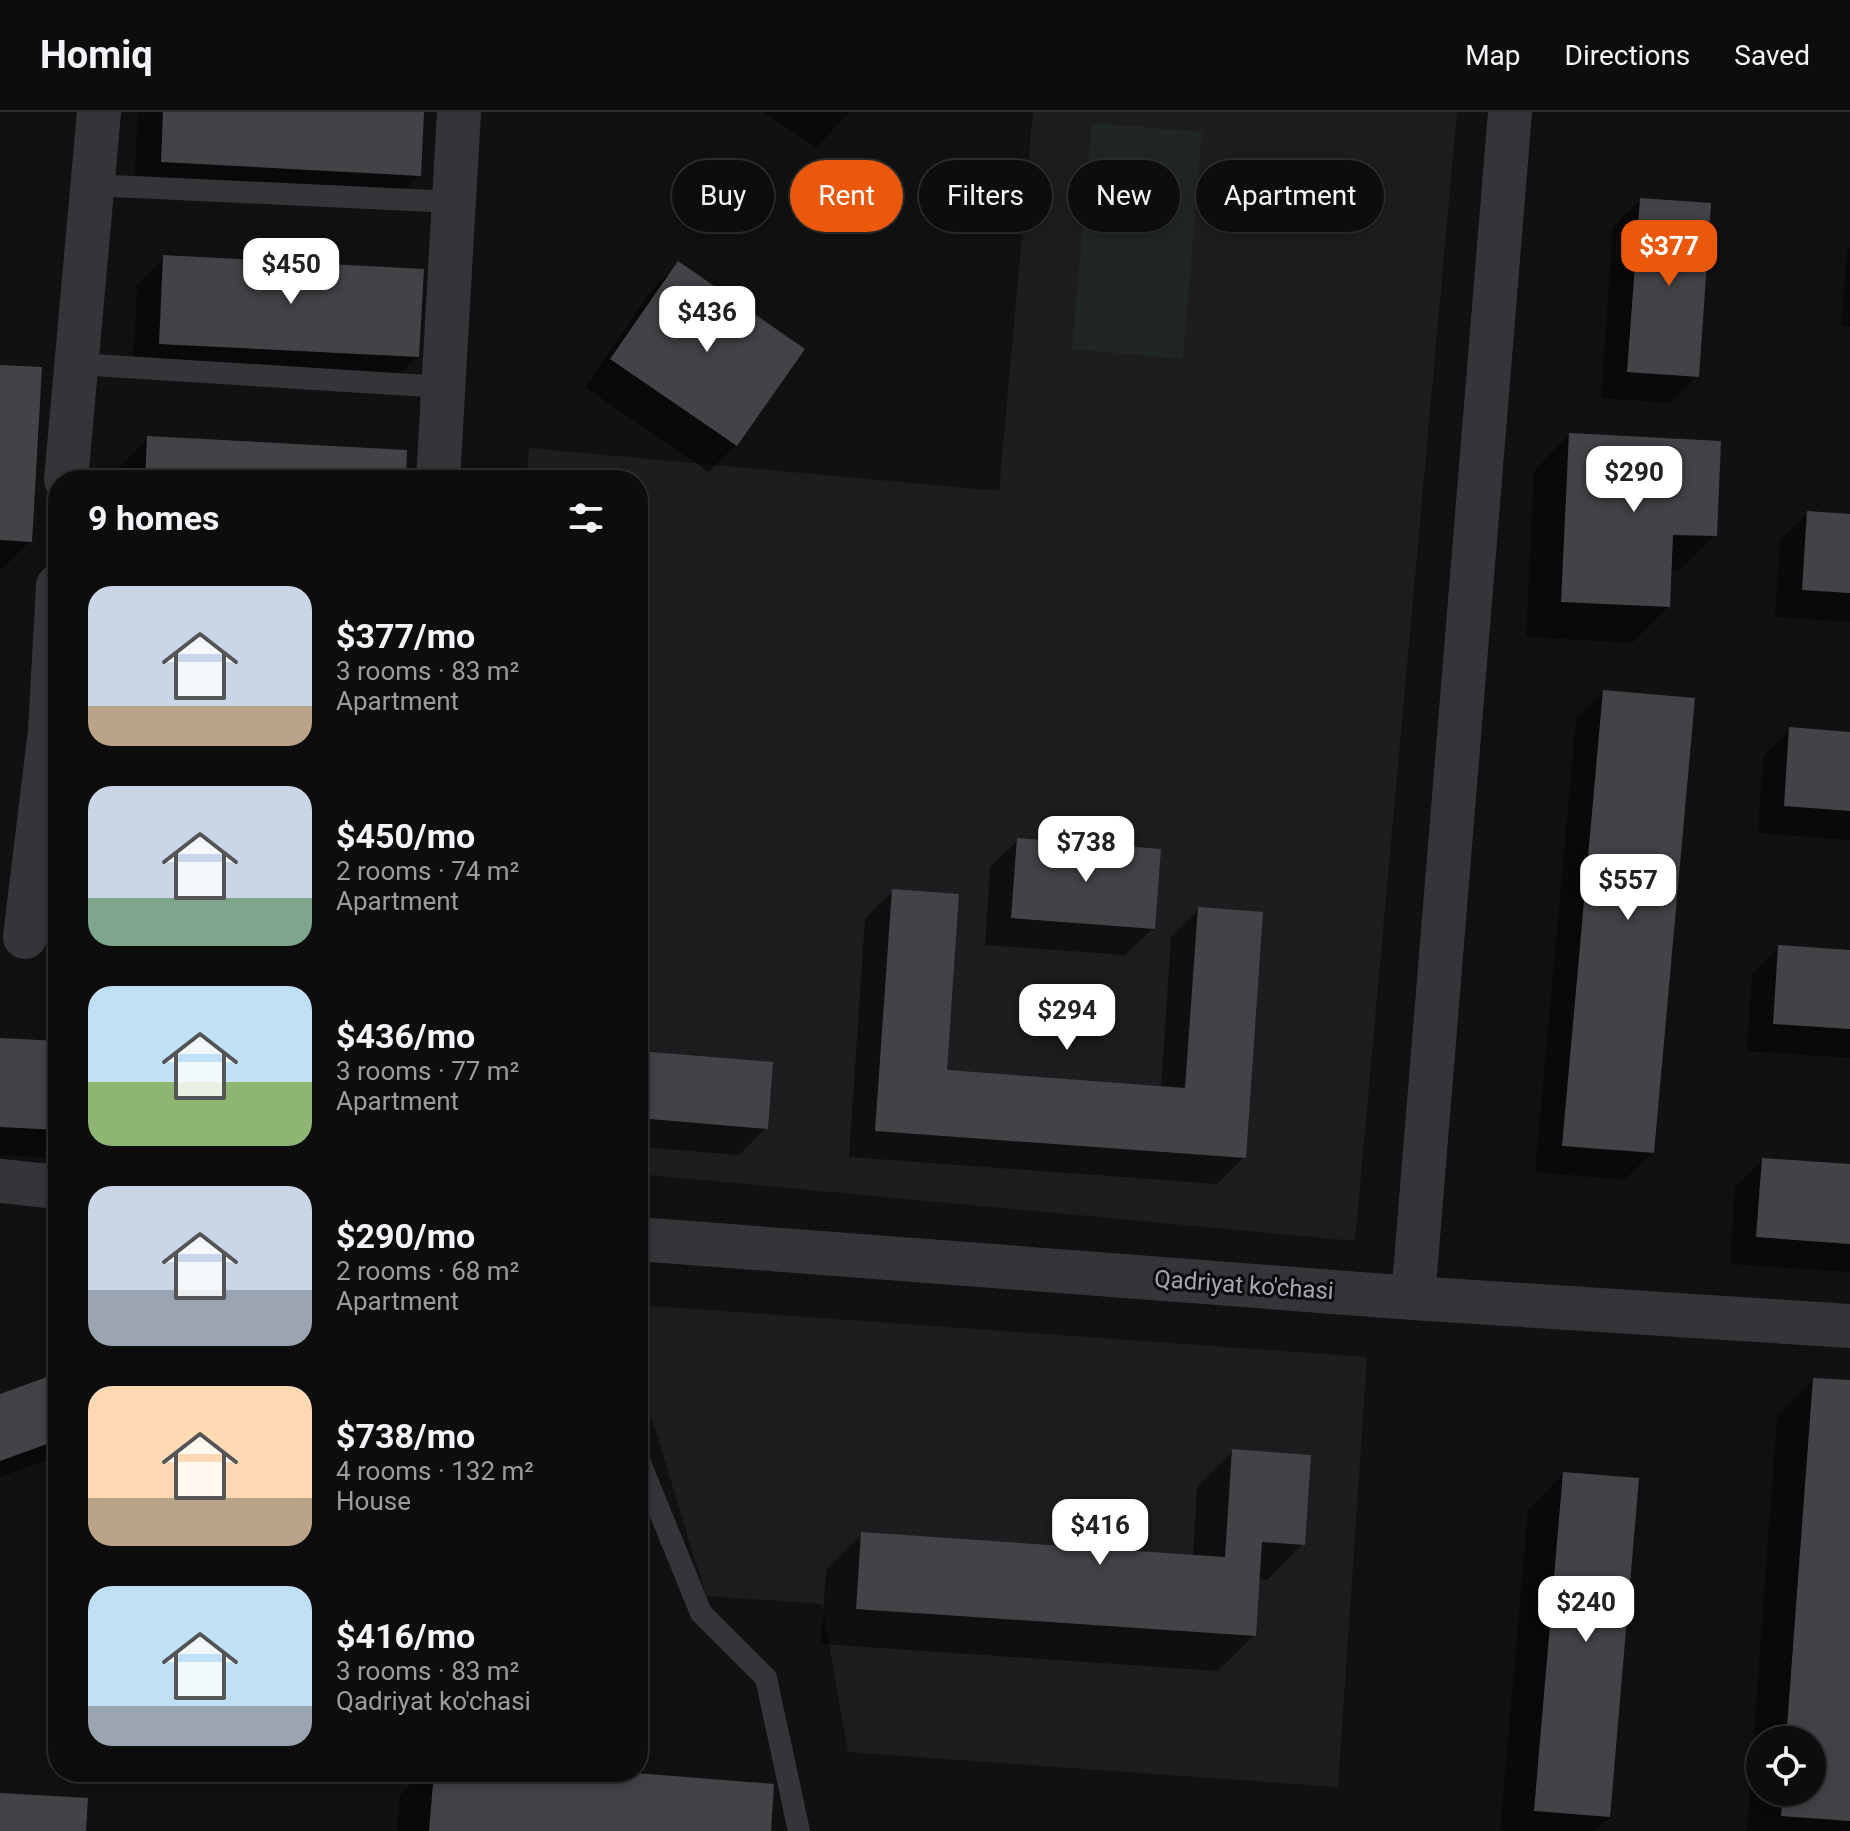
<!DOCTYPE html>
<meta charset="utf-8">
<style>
body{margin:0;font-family:Roboto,sans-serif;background:#1b1b1c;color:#f1f3f6;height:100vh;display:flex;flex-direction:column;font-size:30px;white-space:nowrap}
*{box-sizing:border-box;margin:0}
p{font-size:26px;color:#9a9c9e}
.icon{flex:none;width:44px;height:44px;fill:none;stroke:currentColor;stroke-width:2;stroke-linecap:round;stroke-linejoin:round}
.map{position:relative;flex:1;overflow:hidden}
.panel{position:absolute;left:48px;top:358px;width:600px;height:1312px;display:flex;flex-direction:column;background:#0d0d0e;border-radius:32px;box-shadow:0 4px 12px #0003,0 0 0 2px #2d2d2e}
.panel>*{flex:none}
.hud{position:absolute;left:672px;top:48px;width:760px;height:72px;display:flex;gap:16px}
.controls{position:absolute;left:1746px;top:1614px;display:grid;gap:16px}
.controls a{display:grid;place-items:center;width:80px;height:80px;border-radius:50%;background:#0d0d0e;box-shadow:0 4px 12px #0003,0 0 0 2px #2d2d2e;font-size:40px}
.price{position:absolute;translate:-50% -68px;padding:0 18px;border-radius:16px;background:#fff;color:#222;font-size:26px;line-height:52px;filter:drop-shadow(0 2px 4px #0008)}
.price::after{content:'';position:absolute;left:50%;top:48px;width:24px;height:18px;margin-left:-12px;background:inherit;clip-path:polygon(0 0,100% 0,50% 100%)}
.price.active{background:#ea580c;color:#fff}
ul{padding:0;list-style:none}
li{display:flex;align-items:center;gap:24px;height:200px;padding:0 40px}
li span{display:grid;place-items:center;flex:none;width:224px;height:160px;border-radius:24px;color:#555}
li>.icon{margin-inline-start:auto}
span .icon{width:96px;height:96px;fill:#fffc;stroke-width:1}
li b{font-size:34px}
h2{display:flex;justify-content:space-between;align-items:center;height:96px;padding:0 40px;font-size:34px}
.tag{padding:0 28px;border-radius:36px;background:#0d0d0e;box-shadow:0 4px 12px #0003,0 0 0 2px #2d2d2e;font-size:28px;line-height:72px}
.tag.active{background:#ea580c;color:#fff}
header{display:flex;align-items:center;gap:48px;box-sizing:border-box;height:112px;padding:0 40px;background:#0d0d0e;border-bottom:2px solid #2d2d2e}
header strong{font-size:38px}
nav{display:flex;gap:44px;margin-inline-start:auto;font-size:28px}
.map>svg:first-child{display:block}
</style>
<header>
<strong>Homiq</strong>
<nav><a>Map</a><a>Directions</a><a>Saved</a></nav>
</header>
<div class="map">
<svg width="1850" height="1719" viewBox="0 0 1850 1719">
<rect width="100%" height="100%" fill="#111112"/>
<!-- built -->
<path fill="#1d1d1f" d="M1033,0H1457L1355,1129L638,1062V368H527L529,336L999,379Z
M638,1193L1367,1245L1338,1675L848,1640L822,1492L706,1484L638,1261Z"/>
<!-- green -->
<path fill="#202621" d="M1092,11L1202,20L1183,247L1072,237Z"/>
<!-- shadow -->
<path fill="#0007" fill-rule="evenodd" d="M138,0H422L419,63L392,91L134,77Z
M764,0H849L816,36Z
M1640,88L1697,264L1670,291L1601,286L1613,115Z
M1850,136V215L1841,214L1847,139Z
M164,145L417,244L390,272L133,258L137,173Z
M678,152L736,333L709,360L585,275L651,179Z
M0,255L30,429L2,457H0Z
M1569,323L1715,423L1679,459H1670L1668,495L1632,531L1526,525L1534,359Z
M148,326L404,368H120V354Z
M1808,401L1850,404V510L1775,505L1780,428Z
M1603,580L1652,1041L1625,1068L1535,1060L1576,607Z
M1790,617L1850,622V728L1758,721L1763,645Z
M1018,728L1153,816L1125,843L985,833L990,755Z
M893,779L945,960L1161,976L1171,825L1199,797L1244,1045L1217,1072L849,1045L865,806Z
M1779,835L1850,840V946L1747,939L1752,862Z
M0,928L58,931V1046L0,1043Z
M638,941L766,1016L739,1043L638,1035Z
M1762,1048L1850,1054V1160L1730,1152L1735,1075Z
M58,1263V1344L0,1365V1284Z
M1813,1268L1850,1270V1719H1747L1777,1304ZM1760,1628H1812V1680H1760Z
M1233,1339L1303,1432L1267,1468L1257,1467L1254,1523L1218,1559L821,1532L826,1458L862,1422L1193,1445L1197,1375Z
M1563,1362L1609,1705L1594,1719H1500L1528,1398Z
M423,1660H597L769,1719H397L400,1683Z"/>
<!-- building -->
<path fill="#434347" d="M163,0H424L421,64L161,50Z
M1640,86L1711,91L1699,265L1627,260Z
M163,143L424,157L419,245L159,232Z
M678,149L805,237L737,334L610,247Z
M0,253L42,255L32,430L0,428Z
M1569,321L1721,329L1717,424L1673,423L1670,495L1561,490Z
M147,324L407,338L406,368H145Z
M1807,399L1850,402V481L1802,478Z
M1603,578L1695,586L1654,1041L1562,1034Z
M1789,615L1850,620V699L1784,694Z
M1017,726L1161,737L1155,817L1011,806Z
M892,777L959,782L947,958L1185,976L1198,795L1263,800L1246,1046L875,1019Z
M1778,833L1850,838V917L1773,912Z
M0,926L58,929V1018L0,1015Z
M638,939L773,950L768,1017L638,1006Z
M1762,1046L1850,1052V1132L1756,1125Z
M58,1261V1328L0,1349V1282Z
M1813,1266L1850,1268V1709L1781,1704L1783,1680H1812V1628H1786Z
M1232,1337L1311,1343L1305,1433L1262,1430L1256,1524L856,1497L861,1420L1225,1445Z
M1563,1360L1639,1366L1610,1705L1534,1699Z
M434,1660H623L774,1672L771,1719H429Z
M0,1681L88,1686L86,1719H0Z"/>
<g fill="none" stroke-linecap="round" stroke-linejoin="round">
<!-- service -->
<path stroke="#353539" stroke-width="22" d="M92,73L454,90
M77,252L443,275
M638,1346L701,1501L766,1566L799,1719"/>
<!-- minor -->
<path stroke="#353539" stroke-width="44" d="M66,368L99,0
M438,368L459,0
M25,825L50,619L58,474
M0,1069L58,1075
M638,1127L1413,1186L1850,1214
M1413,1186L1510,0"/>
</g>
<g text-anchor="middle" stroke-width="6" stroke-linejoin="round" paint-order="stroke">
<!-- street labels -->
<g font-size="24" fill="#a4a7b1" stroke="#0c0c0d">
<text transform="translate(1244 1173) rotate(4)" y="8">Qadriyat ko'chasi</text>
</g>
</g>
</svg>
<div class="controls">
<a><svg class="icon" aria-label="locate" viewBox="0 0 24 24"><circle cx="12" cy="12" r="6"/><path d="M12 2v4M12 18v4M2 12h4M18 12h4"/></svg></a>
</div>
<b class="price active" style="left:1669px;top:176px">$377</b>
<b class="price" style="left:291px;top:194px">$450</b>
<b class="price" style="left:707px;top:242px">$436</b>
<b class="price" style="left:1634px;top:402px">$290</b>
<b class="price" style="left:1086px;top:772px">$738</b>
<b class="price" style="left:1628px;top:810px">$557</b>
<b class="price" style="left:1067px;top:940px">$294</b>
<b class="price" style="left:1100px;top:1455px">$416</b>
<b class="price" style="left:1586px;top:1532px">$240</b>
<div class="hud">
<a class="tag">Buy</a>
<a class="tag active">Rent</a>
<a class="tag">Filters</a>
<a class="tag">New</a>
<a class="tag">Apartment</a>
</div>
<section class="panel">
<h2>9 homes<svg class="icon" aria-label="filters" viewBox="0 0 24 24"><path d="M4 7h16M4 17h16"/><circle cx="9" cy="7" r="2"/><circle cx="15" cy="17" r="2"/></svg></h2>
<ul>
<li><span style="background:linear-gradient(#c9d6e8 75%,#b9a48a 0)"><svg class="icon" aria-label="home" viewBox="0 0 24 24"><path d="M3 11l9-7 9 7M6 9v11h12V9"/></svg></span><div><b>$377/mo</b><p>3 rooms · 83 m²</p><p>Apartment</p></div></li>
<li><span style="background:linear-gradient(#c9d6e8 70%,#7fa58c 0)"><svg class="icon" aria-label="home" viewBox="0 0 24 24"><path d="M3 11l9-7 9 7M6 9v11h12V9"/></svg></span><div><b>$450/mo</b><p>2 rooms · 74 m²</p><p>Apartment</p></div></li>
<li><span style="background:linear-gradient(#bfe0f5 60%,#8fb573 0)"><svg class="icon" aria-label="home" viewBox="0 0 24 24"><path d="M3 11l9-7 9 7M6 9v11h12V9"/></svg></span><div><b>$436/mo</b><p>3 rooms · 77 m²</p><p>Apartment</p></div></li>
<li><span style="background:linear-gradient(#c9d6e8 65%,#9aa5b1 0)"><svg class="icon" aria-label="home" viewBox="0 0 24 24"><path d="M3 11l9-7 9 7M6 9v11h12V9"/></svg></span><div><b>$290/mo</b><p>2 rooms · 68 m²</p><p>Apartment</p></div></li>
<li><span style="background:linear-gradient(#ffd9b3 70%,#b9a48a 0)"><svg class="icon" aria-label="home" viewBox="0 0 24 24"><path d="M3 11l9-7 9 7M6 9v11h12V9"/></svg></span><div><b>$738/mo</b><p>4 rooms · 132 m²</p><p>House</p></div></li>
<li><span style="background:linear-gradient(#bfe0f5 75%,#9aa5b1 0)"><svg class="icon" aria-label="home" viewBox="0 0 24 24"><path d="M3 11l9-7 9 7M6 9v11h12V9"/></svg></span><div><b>$416/mo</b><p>3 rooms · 83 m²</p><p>Qadriyat ko'chasi</p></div></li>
</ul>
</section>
</div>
